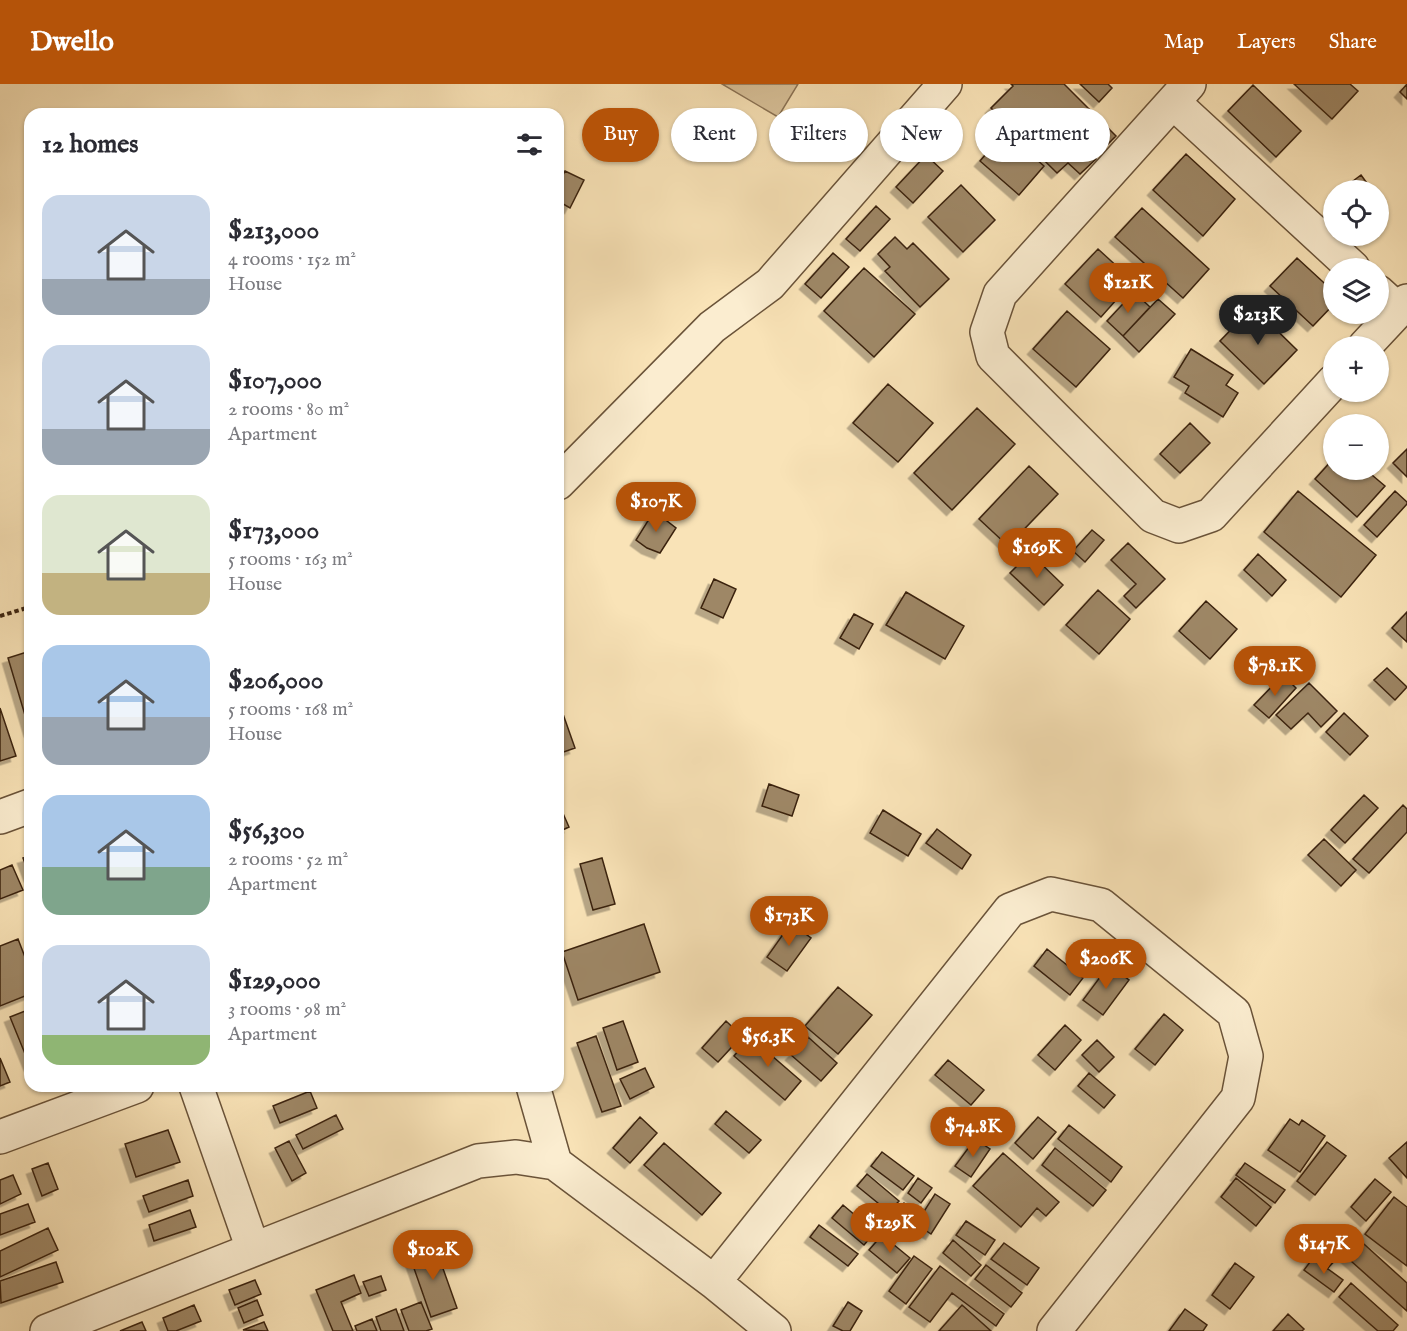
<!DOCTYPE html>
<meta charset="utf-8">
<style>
body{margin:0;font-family:"IM FELL English",serif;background:#f2f2f3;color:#2b2b33;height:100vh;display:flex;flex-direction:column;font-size:22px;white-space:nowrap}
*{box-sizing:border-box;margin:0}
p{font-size:20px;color:#7c7c81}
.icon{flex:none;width:33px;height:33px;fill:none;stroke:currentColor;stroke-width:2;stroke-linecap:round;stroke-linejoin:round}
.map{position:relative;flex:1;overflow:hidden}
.drawer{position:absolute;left:24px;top:24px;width:540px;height:984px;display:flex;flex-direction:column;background:#fff;border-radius:18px;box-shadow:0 2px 4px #0004}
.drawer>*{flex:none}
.guide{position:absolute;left:582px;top:24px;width:570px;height:54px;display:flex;gap:12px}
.fabs{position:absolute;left:1323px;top:96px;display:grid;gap:12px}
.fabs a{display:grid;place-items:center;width:66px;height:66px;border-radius:50%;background:#fff;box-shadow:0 2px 4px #0004;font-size:30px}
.price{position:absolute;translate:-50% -51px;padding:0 14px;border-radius:21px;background:#b45309;color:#fff;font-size:20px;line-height:39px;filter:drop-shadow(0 2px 3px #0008)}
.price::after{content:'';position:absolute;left:50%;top:36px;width:18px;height:14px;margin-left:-9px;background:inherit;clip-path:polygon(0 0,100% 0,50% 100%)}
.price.active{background:#222;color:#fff}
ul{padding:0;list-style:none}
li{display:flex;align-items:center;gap:18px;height:150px;padding:0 18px}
li span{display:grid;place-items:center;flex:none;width:168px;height:120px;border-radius:18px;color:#555}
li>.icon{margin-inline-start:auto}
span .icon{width:72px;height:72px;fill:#fffc;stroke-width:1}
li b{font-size:26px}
h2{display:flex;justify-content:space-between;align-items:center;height:72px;padding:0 18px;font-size:26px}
.tag{padding:0 21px;border-radius:27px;background:#fff;box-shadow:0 2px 4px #0004;font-size:21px;line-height:54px}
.tag.active{background:#b45309;color:#fff}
header{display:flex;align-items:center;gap:36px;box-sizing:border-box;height:84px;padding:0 30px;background:#b45309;color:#fff}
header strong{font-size:28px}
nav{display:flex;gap:33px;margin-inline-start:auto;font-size:21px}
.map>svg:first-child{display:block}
</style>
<header>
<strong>Dwello</strong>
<nav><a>Map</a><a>Layers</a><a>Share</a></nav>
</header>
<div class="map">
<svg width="1407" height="1247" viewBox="0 0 1407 1247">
<defs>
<filter id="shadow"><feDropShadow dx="-5.5" dy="5.5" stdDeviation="0" flood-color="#0004"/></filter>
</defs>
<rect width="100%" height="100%" fill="#f9e3b7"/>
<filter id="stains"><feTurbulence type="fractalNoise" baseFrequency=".00333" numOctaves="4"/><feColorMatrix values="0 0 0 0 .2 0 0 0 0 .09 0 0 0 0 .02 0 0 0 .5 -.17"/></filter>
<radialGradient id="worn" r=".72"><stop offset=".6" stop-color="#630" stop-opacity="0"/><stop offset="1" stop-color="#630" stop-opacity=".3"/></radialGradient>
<!-- green -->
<path fill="#d9c29a" stroke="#8a7254" stroke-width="1.5" d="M722,0H798L778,33Z"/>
<!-- building -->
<path fill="#9e8766" stroke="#3b230f" stroke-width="1.5" filter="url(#shadow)" d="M1011,0H1064L1116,52L1104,64L1096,55L1086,66L1096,75L1080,90L1068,79L1057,89L991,24L1013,2Z
M1080,0H1108L1112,4L1099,18Z
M1294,0H1350L1358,7L1332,35Z
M1407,0V15L1400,8Z
M1253,1L1301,47L1276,73L1228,27Z
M1005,48L1044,82L1019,111L980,77Z
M1186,70L1235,115L1203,152L1153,106Z
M926,71L943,87L913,119L896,103Z
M565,87L584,96L570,124L558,117V101Z
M1361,91L1372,106H1348L1345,103Z
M961,101L995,136L963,168L928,133Z
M876,122L890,135L860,167L846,155Z
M1142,124L1209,185L1183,214L1115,153Z
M895,153L907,165L913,159L949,195L920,223L885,187L890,183L878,170Z
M1098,165L1133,197L1101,233L1065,200Z
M833,169L849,183L821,214L805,200Z
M1297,174L1334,208V220L1313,242L1270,202Z
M864,184L915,230L874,273L824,227Z
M1134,208L1150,223L1123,252L1107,237Z
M1158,215L1175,230L1139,268L1123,252Z
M1253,223L1297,266L1264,300L1220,257Z
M1067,227L1110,265L1076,303L1033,265Z
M1191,265L1233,291L1226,301L1238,309L1223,333L1185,309L1189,302L1174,293Z
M888,300L933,339L898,378L853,339Z
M977,324L1015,360L952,426L914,389Z
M1190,339L1210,359L1180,389L1160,370Z
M1407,365V393L1393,379Z
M1334,374V386H1366L1385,402L1357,433L1315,395Z
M1029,382L1058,410L1008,462L979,435Z
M1298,407L1376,471L1341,513L1264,448Z
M1395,407L1407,418V420L1377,453L1364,441Z
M654,427L676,444L660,469L647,464L636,456Z
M1092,446L1104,456L1085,478L1073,467Z
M1128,459L1165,495L1136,524L1124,512L1136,500L1111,476Z
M1030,469L1063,501L1044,521L1010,489Z
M1258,470L1286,496L1272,512L1244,486Z
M714,495L736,505L723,534L701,524Z
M1098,506L1130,535L1099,570L1066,541Z
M906,508L964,542L945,575L886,541Z
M1206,517L1237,545L1210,575L1179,547Z
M1407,528V558L1392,544Z
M854,530L873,540L859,565L840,554Z
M30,567V648L8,574Z
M1387,584L1407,603L1395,616L1374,596Z
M1283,591L1296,604L1269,634L1254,621Z
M1309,599L1337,627L1321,643L1308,629L1291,645L1276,631Z
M0,624L16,672L0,677Z
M1344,629L1368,652L1350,671L1326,648Z
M563,630L575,664L558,670V632Z
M769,700L799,711L792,732L762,722Z
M1364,711L1378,724L1345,759L1331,746Z
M558,718L569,743L558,748Z
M1403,721L1407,725V748L1369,789L1353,775Z
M883,726L921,750L908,772L870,749Z
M937,745L971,771L962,785L926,759Z
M1324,755L1356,786L1341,802L1308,771Z
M30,772V793L23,774Z
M602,774L615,820L593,826L580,780Z
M12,781L23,806L0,815V786Z
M791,839L811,854L787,887L767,873Z
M644,840L660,888L578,916L562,868Z
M18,855L30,886V910L0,922V862Z
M1047,865L1083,894L1070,911L1034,882Z
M1109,881L1129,896L1103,931L1083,916Z
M838,903L872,931L838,970L805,942Z
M30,925V982L10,933Z
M1164,930L1183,946L1155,981L1135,965Z
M623,937L638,978L617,986L603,944Z
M726,937L742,952L718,978L702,964Z
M1065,941L1081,956L1055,986L1038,971Z
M596,952L621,1022L602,1028L577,959Z
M750,953L801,997L785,1016L734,972Z
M808,953L837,979L821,997L791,971Z
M1097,956L1114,973L1099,988L1082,971Z
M0,974L10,998L0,1002Z
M948,976L984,1006L971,1021L935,991Z
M645,984L654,1003L630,1015L620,995Z
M1089,989L1115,1011L1104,1024L1078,1002Z
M310,1007L317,1024L280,1039L273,1022Z
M726,1027L761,1056L749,1069L715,1040Z
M336,1031L343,1045L303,1065L296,1051Z
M640,1033L657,1049L630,1079L613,1064Z
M1038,1033L1056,1048L1033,1075L1015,1059Z
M1290,1035L1299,1041L1302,1036L1325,1052L1300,1088L1268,1066Z
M1069,1041L1122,1083L1111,1098L1058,1055Z
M168,1046L180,1078L136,1093L125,1060Z
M975,1055L990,1065L971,1093L955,1082Z
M289,1057L306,1089L292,1097L275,1064Z
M1327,1058L1346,1072L1315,1111L1297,1097Z
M1407,1058V1094L1389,1074Z
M664,1059L721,1109L702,1131L644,1081Z
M1055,1064L1106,1106L1093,1122L1042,1081Z
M882,1068L914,1092L903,1106L871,1082Z
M1003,1069L1059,1118L1046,1132L1037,1124L1021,1143L973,1102Z
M48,1079L58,1105L42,1112L32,1085Z
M1245,1079L1285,1106L1275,1119L1236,1091Z
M867,1090L899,1117L889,1128L857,1102Z
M13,1091L21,1110L0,1120V1096Z
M918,1094L932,1104L921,1119L908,1109Z
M1236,1094L1271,1123L1256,1142L1221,1113Z
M1375,1095L1391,1108L1366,1137L1351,1123Z
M188,1096L193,1112L149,1128L143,1112Z
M935,1110L950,1120L931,1150L916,1140Z
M1394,1113L1407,1123V1182L1365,1150Z
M904,1119L918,1129L908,1142L894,1132Z
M28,1120L35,1138L0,1151V1130Z
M843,1121L875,1148L864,1161L832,1134Z
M190,1126L196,1143L154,1157L149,1141Z
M966,1137L995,1156L985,1171L956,1151Z
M819,1141L858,1170L848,1182L810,1153Z
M48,1144L58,1166L0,1193V1167Z
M1333,1149L1345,1160L1354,1151L1407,1199V1227L1342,1169L1327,1185L1313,1171Z
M882,1151L910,1174L897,1189L869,1166Z
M953,1156L981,1181L971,1192L943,1169Z
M1004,1159L1039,1184L1027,1201L991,1175Z
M435,1162L457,1224L431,1233L409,1170Z
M914,1172L932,1185L906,1220L889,1207Z
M1313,1174L1343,1196L1334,1208L1304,1186Z
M56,1178L63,1198L1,1219L0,1197Z
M1235,1179L1254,1193L1230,1225L1212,1211Z
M986,1181L1022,1209L1011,1223L975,1195Z
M940,1182L1004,1230L996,1242L952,1209L930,1238L909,1223Z
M354,1191L361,1209L341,1218L353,1247H333L316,1206Z
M381,1192L386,1206L369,1212L363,1198Z
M255,1196L261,1210L235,1221L229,1206Z
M1351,1199L1398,1241L1393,1247H1378L1339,1213Z
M257,1216L263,1231L244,1239L238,1224Z
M421,1218L432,1245L426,1247H409L401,1226Z
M848,1218L862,1227L850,1247H843L833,1242Z
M194,1221L201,1237L176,1247H168L163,1234Z
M962,1221L991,1247H939Z
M396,1225L404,1247H381L376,1233Z
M1185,1225L1207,1241L1203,1247H1169Z
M1288,1230L1304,1245L1302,1247H1273Z
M372,1235L377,1247H357L355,1242Z
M142,1238L146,1247H120Z
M264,1238L268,1247L243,1246Z"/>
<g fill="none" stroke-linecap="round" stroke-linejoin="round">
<defs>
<path id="street" d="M1189,0L1000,210L987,248L993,272L1153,432L1179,442L1211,431L1334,297
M1173,18L1353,184
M1378,208L1398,226
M1365,262L1407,217
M558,399L712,243L770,200L945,0
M0,733L30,722
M196,1002L253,1165
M533,1002L555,1079
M0,1053L137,1002
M714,1198L1010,826L1051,810L1101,821L1234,929L1246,972L1238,1014L1054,1247
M47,1247L478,1077L516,1073L555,1079L714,1198L774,1247"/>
</defs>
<!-- street casing -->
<use href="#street" stroke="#6a5339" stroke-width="36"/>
<!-- path -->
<path stroke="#3b230f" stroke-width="4" stroke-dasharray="4.5 3" stroke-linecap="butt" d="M0,532L30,523"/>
<!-- street -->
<use href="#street" stroke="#fbedd0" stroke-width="33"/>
</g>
<rect width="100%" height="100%" filter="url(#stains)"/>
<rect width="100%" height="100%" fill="url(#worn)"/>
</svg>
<div class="fabs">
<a><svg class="icon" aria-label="locate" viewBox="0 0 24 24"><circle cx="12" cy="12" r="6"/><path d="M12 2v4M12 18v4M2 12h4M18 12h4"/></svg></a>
<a><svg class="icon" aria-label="layers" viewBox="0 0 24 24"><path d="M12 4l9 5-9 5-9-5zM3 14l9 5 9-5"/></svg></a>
<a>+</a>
<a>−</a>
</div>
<b class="price" style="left:1128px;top:230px">$121K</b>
<b class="price active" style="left:1258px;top:262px">$213K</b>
<b class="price" style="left:656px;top:449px">$107K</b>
<b class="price" style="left:1037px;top:495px">$169K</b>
<b class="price" style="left:1275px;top:613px">$78.1K</b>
<b class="price" style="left:789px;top:863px">$173K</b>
<b class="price" style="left:1106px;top:906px">$206K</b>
<b class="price" style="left:768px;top:984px">$56.3K</b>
<b class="price" style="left:973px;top:1074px">$74.8K</b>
<b class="price" style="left:890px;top:1170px">$129K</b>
<b class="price" style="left:1324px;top:1191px">$147K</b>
<b class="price" style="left:433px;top:1197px">$102K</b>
<div class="guide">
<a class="tag active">Buy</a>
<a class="tag">Rent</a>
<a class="tag">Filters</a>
<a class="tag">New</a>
<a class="tag">Apartment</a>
</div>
<section class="drawer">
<h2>12 homes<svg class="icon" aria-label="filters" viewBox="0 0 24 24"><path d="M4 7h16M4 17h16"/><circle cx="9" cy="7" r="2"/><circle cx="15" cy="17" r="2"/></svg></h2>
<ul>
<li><span style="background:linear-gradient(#c9d6e8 70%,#9aa5b1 0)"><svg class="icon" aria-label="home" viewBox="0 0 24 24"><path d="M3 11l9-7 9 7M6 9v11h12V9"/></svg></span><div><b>$213,000</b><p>4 rooms · 152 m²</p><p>House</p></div></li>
<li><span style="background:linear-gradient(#c9d6e8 70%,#9aa5b1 0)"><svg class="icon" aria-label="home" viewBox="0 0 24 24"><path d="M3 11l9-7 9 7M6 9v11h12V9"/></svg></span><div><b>$107,000</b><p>2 rooms · 80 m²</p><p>Apartment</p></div></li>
<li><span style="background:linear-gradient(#dfe7d0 65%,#c2b280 0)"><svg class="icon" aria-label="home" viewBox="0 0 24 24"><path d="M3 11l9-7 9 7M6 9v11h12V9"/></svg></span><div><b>$173,000</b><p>5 rooms · 163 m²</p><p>House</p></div></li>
<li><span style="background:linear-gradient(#a9c7e8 60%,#9aa5b1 0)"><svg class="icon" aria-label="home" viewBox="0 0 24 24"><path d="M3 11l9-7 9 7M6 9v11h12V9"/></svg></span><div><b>$206,000</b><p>5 rooms · 168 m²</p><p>House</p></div></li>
<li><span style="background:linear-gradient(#a9c7e8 60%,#7fa58c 0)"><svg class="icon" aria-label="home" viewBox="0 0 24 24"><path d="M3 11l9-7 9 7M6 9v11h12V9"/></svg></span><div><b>$56,300</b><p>2 rooms · 52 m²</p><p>Apartment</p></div></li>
<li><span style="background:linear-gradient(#c9d6e8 75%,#8fb573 0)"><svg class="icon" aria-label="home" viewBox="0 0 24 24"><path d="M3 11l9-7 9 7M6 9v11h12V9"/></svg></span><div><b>$129,000</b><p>3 rooms · 98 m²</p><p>Apartment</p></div></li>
</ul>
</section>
</div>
